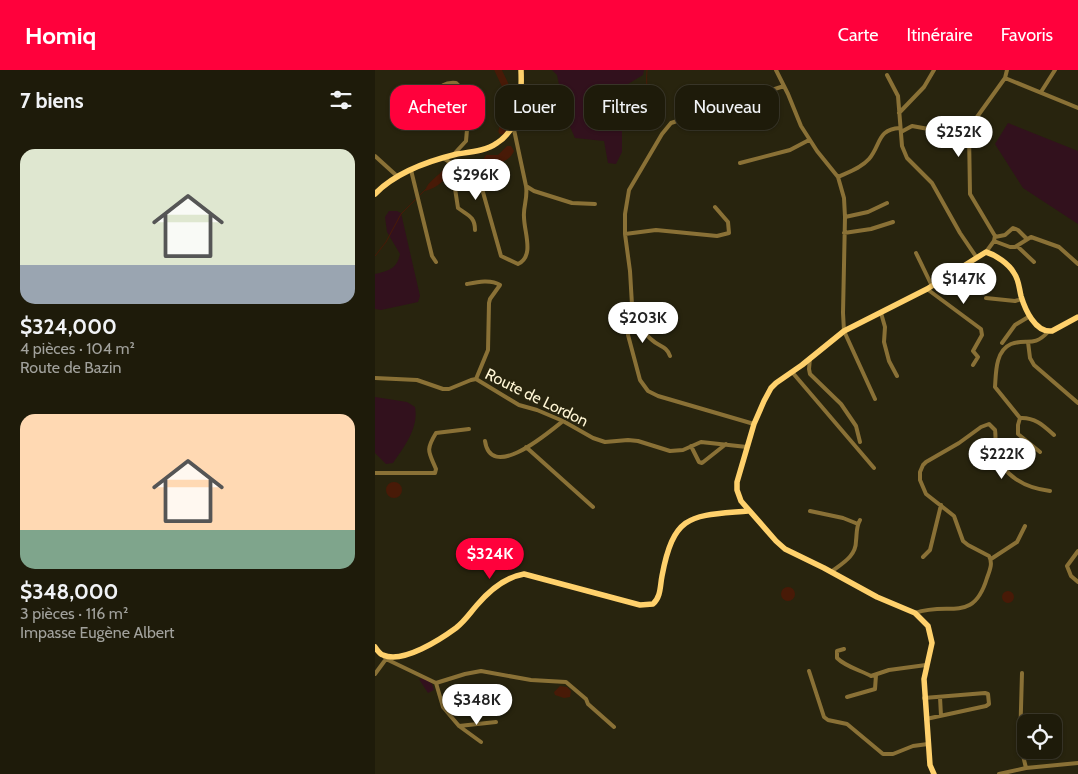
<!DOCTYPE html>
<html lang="fr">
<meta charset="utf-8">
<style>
body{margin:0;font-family:Cabin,sans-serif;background:#262413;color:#f1f3f6;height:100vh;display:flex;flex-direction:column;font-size:19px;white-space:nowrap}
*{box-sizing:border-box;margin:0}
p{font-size:16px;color:#a1a19c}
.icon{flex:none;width:28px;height:28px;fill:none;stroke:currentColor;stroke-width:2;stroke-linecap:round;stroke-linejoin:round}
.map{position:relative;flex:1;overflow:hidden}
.drawer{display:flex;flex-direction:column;background:#1e1b0a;width:375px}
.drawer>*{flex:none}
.guide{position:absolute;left:15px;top:15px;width:475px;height:45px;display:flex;gap:10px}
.tools{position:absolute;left:642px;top:644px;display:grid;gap:10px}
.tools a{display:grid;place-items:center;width:45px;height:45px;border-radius:10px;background:#1e1b0a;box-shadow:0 1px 4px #0004,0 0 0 1px #3c392b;font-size:25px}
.price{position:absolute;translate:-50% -42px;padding:0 11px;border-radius:18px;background:#fff;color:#222;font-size:16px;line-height:32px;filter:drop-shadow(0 1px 2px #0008)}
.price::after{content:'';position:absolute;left:50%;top:30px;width:15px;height:11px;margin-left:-8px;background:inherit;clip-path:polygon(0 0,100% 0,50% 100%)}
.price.selected{background:#ff013c;color:#fff}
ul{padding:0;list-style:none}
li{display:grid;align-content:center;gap:10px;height:265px;padding:0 20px}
li span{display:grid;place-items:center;height:155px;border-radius:15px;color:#555}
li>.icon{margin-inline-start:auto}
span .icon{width:90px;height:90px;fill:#fffc;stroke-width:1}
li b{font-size:21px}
h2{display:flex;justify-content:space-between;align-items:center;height:60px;padding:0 20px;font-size:21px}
.tag{padding:0 18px;border-radius:15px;background:#1e1b0a;box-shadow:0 1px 4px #0004,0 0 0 1px #3c392b;font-size:18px;line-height:45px}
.tag.selected{background:#ff013c;color:#fff}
header{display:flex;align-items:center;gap:30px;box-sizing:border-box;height:70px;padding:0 25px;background:#ff013c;color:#fff}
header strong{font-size:24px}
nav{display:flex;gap:28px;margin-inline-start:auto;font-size:18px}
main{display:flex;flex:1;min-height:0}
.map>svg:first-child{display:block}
</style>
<header>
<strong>Homiq</strong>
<nav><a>Carte</a><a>Itinéraire</a><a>Favoris</a></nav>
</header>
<main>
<section class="drawer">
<h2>7 biens<svg class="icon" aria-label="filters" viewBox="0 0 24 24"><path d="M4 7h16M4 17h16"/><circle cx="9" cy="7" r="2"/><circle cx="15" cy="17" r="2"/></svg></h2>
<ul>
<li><span style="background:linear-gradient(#dfe7d0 75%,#9aa5b1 0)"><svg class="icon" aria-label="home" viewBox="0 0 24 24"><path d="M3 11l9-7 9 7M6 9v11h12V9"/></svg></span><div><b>$324,000</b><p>4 pièces · 104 m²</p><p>Route de Bazin</p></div></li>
<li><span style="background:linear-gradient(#ffd9b3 75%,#7fa58c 0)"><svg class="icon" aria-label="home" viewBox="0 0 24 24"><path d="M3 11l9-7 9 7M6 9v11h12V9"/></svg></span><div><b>$348,000</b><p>3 pièces · 116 m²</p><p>Impasse Eugène Albert</p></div></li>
</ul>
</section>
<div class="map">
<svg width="703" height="704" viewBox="0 0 703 704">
<rect width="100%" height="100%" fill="#28240e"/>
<!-- green -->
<path fill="#32111d" d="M177,0H269L268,5L253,14L247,43V82L241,94L233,93L229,71L200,68L191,48L182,5Z
M633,53L703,81V154L648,118L620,74Z
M14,141H22L26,143L45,226L43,232L6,240L0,239V204C13,201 22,199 25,184L12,162L10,147Z
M0,327L32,332L40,337C44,358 29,377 18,393L11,394L0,383Z
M49,608L57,614L59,620L53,623L44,609Z"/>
<!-- water -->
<path fill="#481a07" d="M132,76H136L139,81C134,92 123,94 112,94L108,90L111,85H123Z
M75,96L78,100C70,109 63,118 50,121C53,110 64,107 70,97Z
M11 420a8 8 0 1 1 16 0a8 8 0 1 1-16 0Z
M406 524a7 7 0 1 1 14 0a7 7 0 1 1-14 0Z
M627 527a6 6 0 1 1 12 0a6 6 0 1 1-12 0Z
M185,616L192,617L196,621L195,627L189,628L180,625L179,622Z"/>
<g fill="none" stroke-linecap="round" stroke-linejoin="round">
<!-- stream -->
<path stroke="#481a07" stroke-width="1" d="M272,0C270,20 275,39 281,58
M84,95L110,91
M45,125L51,119
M0,186L11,172L26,144L42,128"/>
<!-- river -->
<path stroke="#481a07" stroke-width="7" d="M123,0L134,23V34L127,61"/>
<!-- street -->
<path stroke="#8a7136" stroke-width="4" d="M401,0L413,24L426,56L442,81L463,107L469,128L470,147L468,243L469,261L500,329
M512,5L523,26L527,76L532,88L557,113L585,163L602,188
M630,8L703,38
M666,22L680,0
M524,43L549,17L559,0
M64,47C62,32 57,11 81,13L84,16L87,27L94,37L91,71L79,84
M138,55L151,116L159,121L197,133L220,134
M526,62L537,56L559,60
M0,86L22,106
M68,88L86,99L101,104L104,108L126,186L143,194C160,186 149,162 149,147C148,136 153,129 151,116
M365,93L415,80L434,70
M86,99L79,112L83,138C92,145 100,146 100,160
M36,100L57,186L61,192
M463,107C474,102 486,98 494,89C506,75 502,59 525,58
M470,147L493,142L512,133
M469,163L496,159L518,152
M250,164L281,160L342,166L354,163L353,152L340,137
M620,167L630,165L638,158L643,160L652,169
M619,171L635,177H640L656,167L684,177L703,194
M642,176L659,192
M611,182L619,171L620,166L595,124L594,63L602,47L630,8L632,0
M541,183L557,216
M92,214C102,212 116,209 125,215L115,229L114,233L113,280L101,309
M552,219L606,259L607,265L598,281L603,287L598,295
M611,228L640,231L647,229
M506,243L510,257L509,272L514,291L522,306
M255,249C264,255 269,263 277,270C283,276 292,276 295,286
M653,272L655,288L659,295L703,333
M627,273L640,255L655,246
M435,288L434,299L435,304L466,334L481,356L485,372
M417,302L499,398
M0,308L42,310L68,319H74L96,310L101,309L144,335L162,340L188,351L218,368L230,372L253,370L263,371L295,381L308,380L326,372L372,377
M645,348L620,317C621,304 620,281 636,274C652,268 658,278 673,262
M379,354L283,326L273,321L265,310L253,265L257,235L255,201L250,164V144L254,120L287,64L296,53L409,16
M110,371C116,412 173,363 188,351
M316,376L324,392L327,393L351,374
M151,377L218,437
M665,382L643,364V355L645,348C660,347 669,356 679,365
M0,403H60L61,399C54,382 50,381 61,363L94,359
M435,441L468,448L483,454
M703,481L692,496L696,506L703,512
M548,487L555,480L566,435
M616,489L642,472L650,456
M456,502C468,493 481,486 481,471C482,463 481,457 485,450
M540,543C575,531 598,554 612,508C615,500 618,493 614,486L593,475L588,471L579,446L551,424L545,410V402L548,395L551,392L584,373L606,357L614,354L620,360C621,366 620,373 621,380C627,406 650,418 675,421
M469,579L462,581V588C471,597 485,600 496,606L514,600L551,595
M8,585L11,589L61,613L68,637L84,656L106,672
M434,601L449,647L453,650L472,654L508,684H518L538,676L553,674
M647,603L645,673L651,698
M0,604L11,589
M61,613L90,604L106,601L156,610L191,612L211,629L213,634L239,657
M472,627L500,619L501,605
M565,627L566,646
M549,628L610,623L613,624L614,634L611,636L551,649
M84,656L121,652
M624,704L651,698L703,693"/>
<!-- secondary -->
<path stroke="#ffd16c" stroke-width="5.5" d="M0,124C21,102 53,91 82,84C95,82 111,81 122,73C146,58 147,25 146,0
M0,577C2,580 5,584 8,585C28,594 66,569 81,558C90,551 95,543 102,535C114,521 131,507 149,504L265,535L278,534C286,527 285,516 287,506C299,442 317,446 373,441
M559,704L555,695L549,609L557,573L553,556L540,543L502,527L449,498L410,479L401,471L366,431L362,420V412L379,354L389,331L396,318L401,313L427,295L469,261L552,219L611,182C621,185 634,194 639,203C644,210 644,218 646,226C650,239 660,263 677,261L703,247"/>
</g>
<g text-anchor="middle" stroke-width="4.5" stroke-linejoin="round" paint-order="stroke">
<!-- street labels -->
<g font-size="16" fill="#fff6d5" stroke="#28240e">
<text transform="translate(162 327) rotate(26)" y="6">Route de Lordon</text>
</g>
</g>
</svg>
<div class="tools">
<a><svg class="icon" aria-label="locate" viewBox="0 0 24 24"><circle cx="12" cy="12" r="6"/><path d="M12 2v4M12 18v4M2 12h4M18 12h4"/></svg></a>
</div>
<b class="price" style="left:584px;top:88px">$252K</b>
<b class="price" style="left:101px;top:131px">$296K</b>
<b class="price" style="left:589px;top:235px">$147K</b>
<b class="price" style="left:268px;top:274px">$203K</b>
<b class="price" style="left:627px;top:410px">$222K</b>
<b class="price selected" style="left:115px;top:510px">$324K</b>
<b class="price" style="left:102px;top:656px">$348K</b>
<div class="guide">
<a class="tag selected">Acheter</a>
<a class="tag">Louer</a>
<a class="tag">Filtres</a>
<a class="tag">Nouveau</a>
</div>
</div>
</main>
